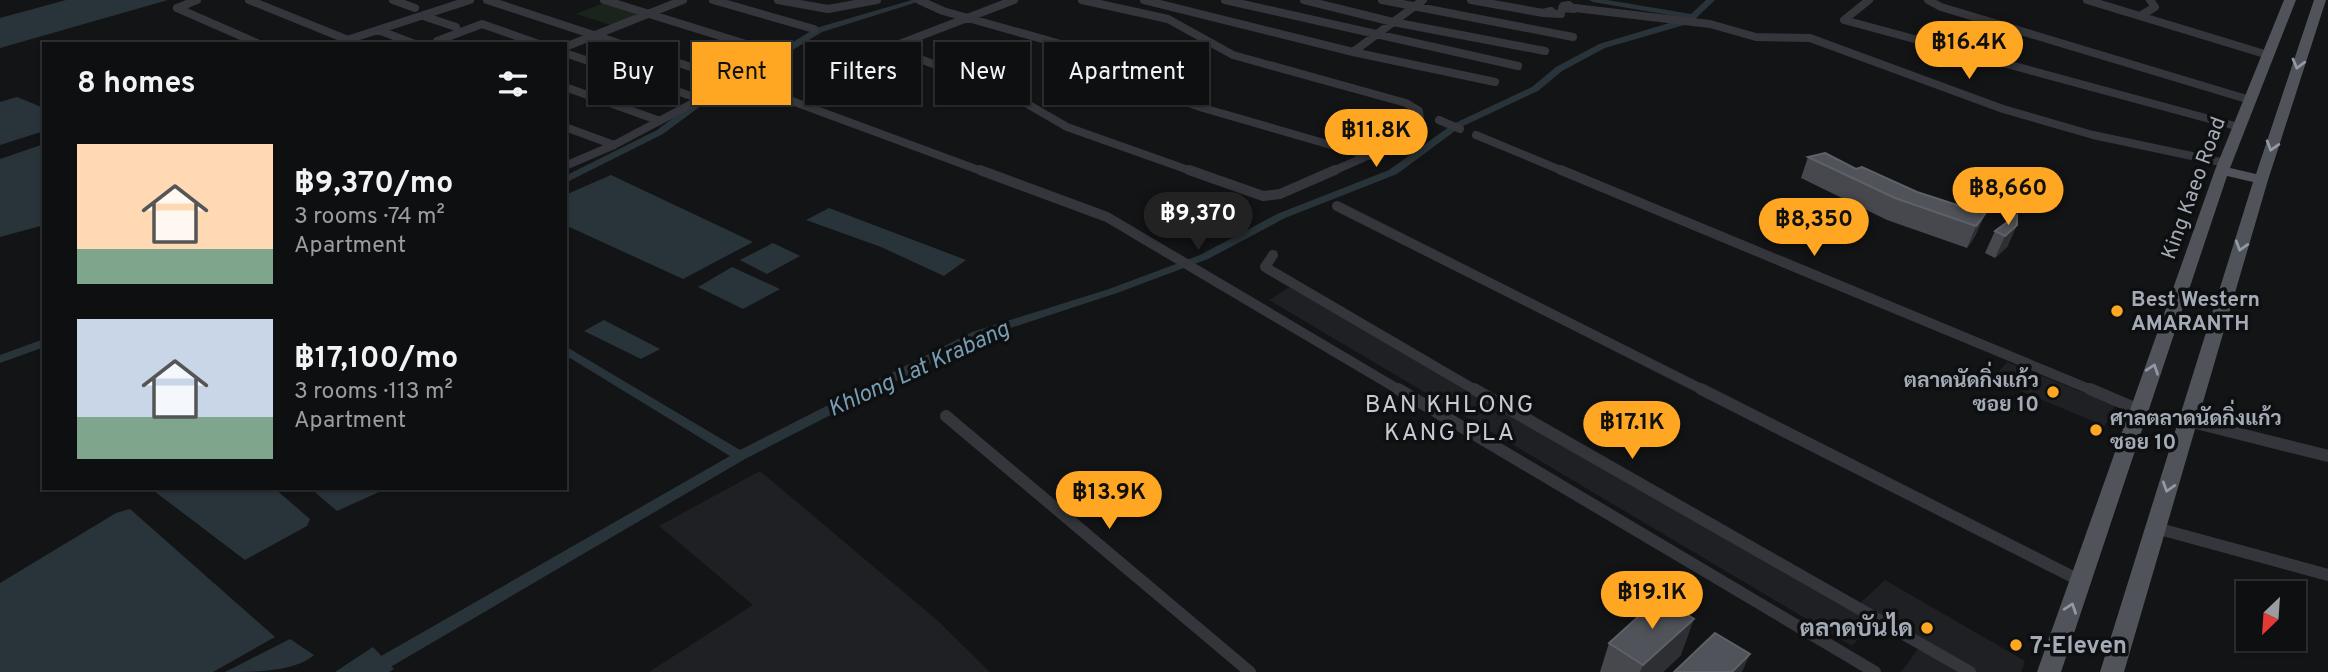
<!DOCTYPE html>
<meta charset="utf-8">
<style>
body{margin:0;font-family:Overpass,Sarabun,sans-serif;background:#1c1d1e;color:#f1f3f6;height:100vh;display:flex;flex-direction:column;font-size:26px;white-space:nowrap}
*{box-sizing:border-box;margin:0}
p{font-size:23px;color:#9b9c9f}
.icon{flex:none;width:38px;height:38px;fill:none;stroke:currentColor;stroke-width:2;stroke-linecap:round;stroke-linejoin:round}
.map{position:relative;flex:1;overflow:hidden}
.panel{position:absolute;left:42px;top:42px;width:525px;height:448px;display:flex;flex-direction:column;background:#0e0f10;border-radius:0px;box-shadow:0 2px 5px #0004,0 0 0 2px #2e2f30}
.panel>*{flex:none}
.hud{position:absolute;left:588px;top:42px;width:665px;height:63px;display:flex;gap:14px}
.needle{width:46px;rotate:205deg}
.buttons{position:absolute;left:2236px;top:581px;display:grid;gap:14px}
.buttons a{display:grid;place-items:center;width:70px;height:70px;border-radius:0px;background:#0e0f10;box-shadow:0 2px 5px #0004,0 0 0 2px #2e2f30;font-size:35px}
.price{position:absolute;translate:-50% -60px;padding:0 16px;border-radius:24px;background:#ffa622;color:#111;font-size:23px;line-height:46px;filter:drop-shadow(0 2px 4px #0008)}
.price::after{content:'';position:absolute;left:50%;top:42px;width:21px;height:16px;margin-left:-10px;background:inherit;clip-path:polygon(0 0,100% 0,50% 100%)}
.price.active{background:#222;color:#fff}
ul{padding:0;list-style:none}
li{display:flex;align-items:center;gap:21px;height:175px;padding:0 35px}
li span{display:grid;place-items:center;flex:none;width:196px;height:140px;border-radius:0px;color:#555}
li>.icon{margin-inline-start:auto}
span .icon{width:84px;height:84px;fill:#fffc;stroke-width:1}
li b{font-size:30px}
h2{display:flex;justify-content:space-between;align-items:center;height:84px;padding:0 35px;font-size:30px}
.chip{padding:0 24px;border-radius:0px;background:#0e0f10;box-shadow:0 2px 5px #0004,0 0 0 2px #2e2f30;font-size:24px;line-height:63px}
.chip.active{background:#ffa622;color:#111}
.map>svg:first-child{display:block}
</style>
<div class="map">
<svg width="2328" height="672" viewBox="0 0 2328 672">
<rect width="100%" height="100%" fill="#131416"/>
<!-- built -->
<path fill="#1f2023" d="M1293,285L1873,623L1852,646L1269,300Z
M2007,362L2115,405L2105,426L1992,379Z
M760,471L937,620L990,672H649L753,605L659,526Z
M1885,580L2025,661L2021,672H1901L1919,648L1855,608Z"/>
<!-- green -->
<path fill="#1b241c" d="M609,1L647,13L614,26L576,14Z"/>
<!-- water -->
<path fill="#29343a" d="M66,0H168L0,48V18Z
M17,97L44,108V131L0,145V102Z
M44,144V225L0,237V159Z
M611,175L753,242L683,279L565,225V195Z
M829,208L966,260L944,276L881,247L806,220Z
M773,243L800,256L767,274L740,260Z
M732,267L780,289L743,309L698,287Z
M604,320L660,349L641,359L584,331Z
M150,488H274L310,519L307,526L245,560Z
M310,488H375L379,492L337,511Z
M130,509L275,637L213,672H0V583L116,513Z
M290,639L314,655C295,672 254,672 225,672Z
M373,647L394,669L389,672H335Z"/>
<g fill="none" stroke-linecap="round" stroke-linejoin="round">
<!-- canal -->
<path fill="#29343a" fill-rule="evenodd" d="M912,0H924L822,32L698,108L663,134L565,183V176L657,130L692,104L816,28Z
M1589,0H1607L1691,14L1706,0H1715L1691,23L1605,48L1562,71L1538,91L1459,128L1397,174L1285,218L1208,259L1117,293L980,338L745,459L382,672H360L362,667L730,456L565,355V346L740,450L972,332L1109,289L1200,255L1277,214L1389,170L1453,124L1532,87L1556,67L1599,44L1686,18L1593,2Z
M44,339V347L0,363V355Z"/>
<!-- street-far2 -->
<path stroke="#34363b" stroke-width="8" d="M249,0L353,42
M393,0L415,8
M487,0L773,94L984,172
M604,0L775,53
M713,0L814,29
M778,0L828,9L877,0
M919,0L943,11L1082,50L1154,91L1203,108L1369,156
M1014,0L889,48L1000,88L1067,127L1194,172
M1082,0L1168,19L1233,55L1406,103L1419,111L1420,119L1385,148L1331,172
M1144,0L1353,52L1495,82
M1225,0L1518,66
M1304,0L1393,22L1545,51
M1382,0L1573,37
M1471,0L1543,13
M1869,0L1844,20L2239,127
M1928,0L1941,7L2250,100
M2087,0L2268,55
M1569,5L1574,9L1562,8L1563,6Z
M177,8L259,44
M177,8L197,0
M1575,8L1710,24L1756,37L1810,38L2003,109L2093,135L2225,163
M1551,11L1543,13L1561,14
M423,16L456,27
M2140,16L2155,7L2150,0
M378,30L415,44
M350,39L470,0
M441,44L437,41L482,24L539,44
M565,47L683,0
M1353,52L1423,0
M565,53L697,98L695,102L614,145L565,166
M565,87L660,121
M1439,120L1460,129
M565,127L614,145
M1476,135L1565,172"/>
<!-- street-far1 -->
<path stroke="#34363b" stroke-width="10" d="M980,170L1107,217L1401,391
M1189,170L1263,196L1280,194L1335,170
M1561,170L2094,391
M1337,206L1705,391
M1273,255L1265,267L1477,391"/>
<!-- street -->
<path stroke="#34363b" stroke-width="12" d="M1398,389L1875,672
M1474,389L1970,672
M1701,389L2081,581
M2090,389L2139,410
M946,416L1250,672
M2188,421L2328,456
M2156,528L2328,575"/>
<!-- primary -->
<path fill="#50535a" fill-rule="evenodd" d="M2284,0H2296L2230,168L2256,174L2314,0H2326L2268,180L2124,672H2100L2253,182L2227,176L2061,672H2037L2215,170Z"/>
</g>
<!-- wall -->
<path fill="#46484e" d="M1808,157L1856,169L1917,192L1985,214L1975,236L1967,248L1887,220L1801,178Z
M2017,225L2007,247L1995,258L1985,253L1995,231Z
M1609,643L1681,655L1663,672H1600Z"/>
<!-- shaded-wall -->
<path fill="#2d2f33" d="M1985,214L1975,236L1967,248L1976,226Z
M2017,225L2007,247L1995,258L2005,236Z
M1694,619L1681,655L1663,672H1640L1643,665Z
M1750,654L1742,672H1732Z"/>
<!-- building -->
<path fill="#505359" stroke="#5d6168" stroke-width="2" d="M1825,153L1856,169L1862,167L1917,192L1985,214L1976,226L1895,198L1808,157Z
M2017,215V225L2005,236L1995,231Z
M1660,597L1694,619L1643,665L1609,643Z
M1715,633L1750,654L1732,672H1674Z"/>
<!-- one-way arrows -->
<defs><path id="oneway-chevron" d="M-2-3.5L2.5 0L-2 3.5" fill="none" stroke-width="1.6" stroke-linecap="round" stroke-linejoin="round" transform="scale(1.75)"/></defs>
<g stroke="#9399a4">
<use href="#oneway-chevron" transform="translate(2298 64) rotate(105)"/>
<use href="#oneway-chevron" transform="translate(2272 146) rotate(107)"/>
<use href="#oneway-chevron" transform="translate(2241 246) rotate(107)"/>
<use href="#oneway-chevron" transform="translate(2153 369) rotate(-71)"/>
<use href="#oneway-chevron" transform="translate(2168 487) rotate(107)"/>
<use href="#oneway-chevron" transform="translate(2071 608) rotate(-71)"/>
</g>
<!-- markers -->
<g fill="#ffa622" stroke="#0e0f10" stroke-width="2.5">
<circle cx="2117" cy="311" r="7"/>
<circle cx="2053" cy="392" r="7"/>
<circle cx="2096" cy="430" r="7"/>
<circle cx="1927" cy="628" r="7"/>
<circle cx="2016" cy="645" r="7"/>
</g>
<g text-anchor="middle" stroke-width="7" stroke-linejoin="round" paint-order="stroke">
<!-- street labels -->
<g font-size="21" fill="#a4abb7" stroke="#0e0f10">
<text transform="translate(2193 188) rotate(-70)" y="7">King Kaeo Road</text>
</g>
<!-- poi labels -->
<g font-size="21" font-weight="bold" fill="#a4abb7" stroke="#0e0f10" text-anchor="start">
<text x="2131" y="306">Best Western<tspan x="2131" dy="24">AMARANTH</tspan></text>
<text x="2039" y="387" text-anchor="end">ตลาดนัดกิ่งแก้ว<tspan x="2039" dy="24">ซอย 10</tspan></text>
<text x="2110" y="425">ศาลตลาดนัดกิ่งแก้ว<tspan x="2110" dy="24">ซอย 10</tspan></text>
</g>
<!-- water labels -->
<g font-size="23" font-style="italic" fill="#779db5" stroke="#0e0f10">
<text transform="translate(918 368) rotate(-25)" y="8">Khlong Lat Krabang</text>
</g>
<!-- quarter labels -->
<g font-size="24" letter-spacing="2" fill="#c5cad3" stroke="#0e0f10">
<text x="1450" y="412">BAN KHLONG<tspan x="1450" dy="28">KANG PLA</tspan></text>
</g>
<!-- near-poi labels -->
<g font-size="24" font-weight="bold" fill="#a4abb7" stroke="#0e0f10" text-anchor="end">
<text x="1913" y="636">ตลาดบันได</text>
<text x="2030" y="653" text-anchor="start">7-Eleven</text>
</g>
</g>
</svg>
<div class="buttons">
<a><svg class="needle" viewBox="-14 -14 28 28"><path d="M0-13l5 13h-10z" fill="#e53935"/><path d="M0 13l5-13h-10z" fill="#9b9c9f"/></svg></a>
</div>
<b class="price" style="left:1969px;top:81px">฿16.4K</b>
<b class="price" style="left:1376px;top:169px">฿11.8K</b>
<b class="price" style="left:2008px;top:227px">฿8,660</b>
<b class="price active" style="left:1198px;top:252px">฿9,370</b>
<b class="price" style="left:1814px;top:258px">฿8,350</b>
<b class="price" style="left:1632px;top:461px">฿17.1K</b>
<b class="price" style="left:1109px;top:531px">฿13.9K</b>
<b class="price" style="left:1652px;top:631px">฿19.1K</b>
<div class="hud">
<a class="chip">Buy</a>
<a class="chip active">Rent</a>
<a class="chip">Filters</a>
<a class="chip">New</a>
<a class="chip">Apartment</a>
</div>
<section class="panel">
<h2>8 homes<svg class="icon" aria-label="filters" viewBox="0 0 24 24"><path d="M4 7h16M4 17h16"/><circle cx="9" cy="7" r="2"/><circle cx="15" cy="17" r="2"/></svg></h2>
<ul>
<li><span style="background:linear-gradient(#ffd9b3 75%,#7fa58c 0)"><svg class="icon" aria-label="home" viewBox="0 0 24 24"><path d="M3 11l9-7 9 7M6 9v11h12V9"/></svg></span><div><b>฿9,370/mo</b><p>3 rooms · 74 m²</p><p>Apartment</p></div></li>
<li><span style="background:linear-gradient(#c9d6e8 70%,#7fa58c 0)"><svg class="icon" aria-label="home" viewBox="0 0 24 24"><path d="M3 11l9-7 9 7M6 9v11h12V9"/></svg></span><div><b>฿17,100/mo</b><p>3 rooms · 113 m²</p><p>Apartment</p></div></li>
</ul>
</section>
</div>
